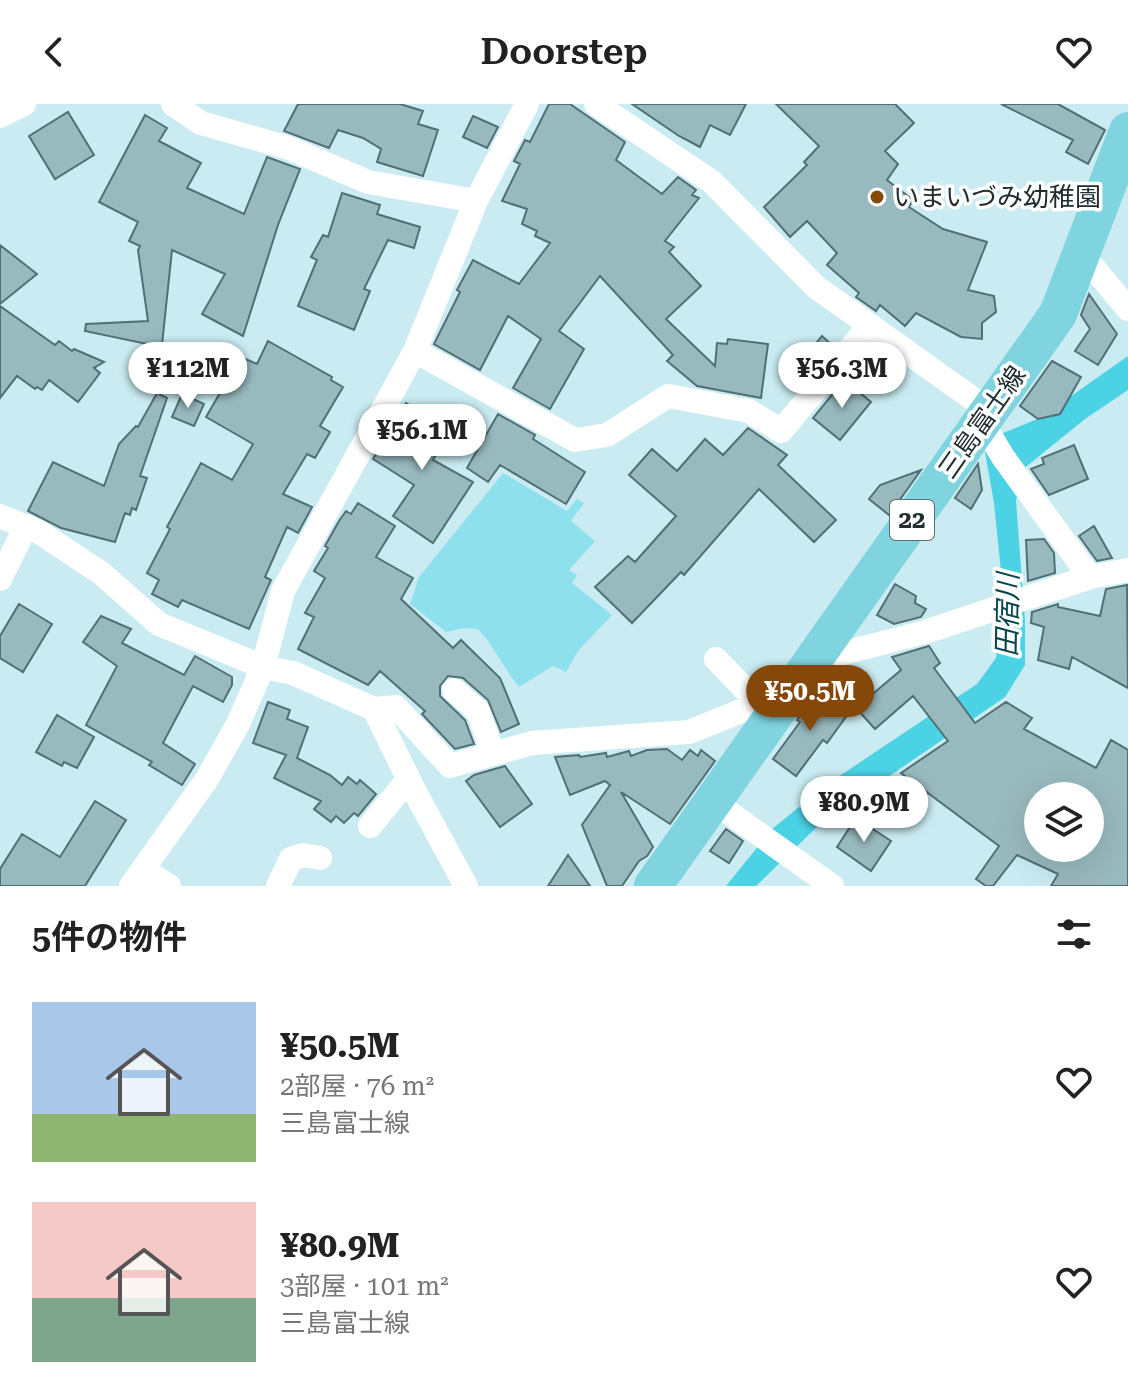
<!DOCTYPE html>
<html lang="ja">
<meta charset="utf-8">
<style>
body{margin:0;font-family:"Roboto Serif","Noto Sans JP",serif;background:#f6f6f6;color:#222;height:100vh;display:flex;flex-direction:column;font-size:30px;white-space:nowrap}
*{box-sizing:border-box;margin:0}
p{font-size:26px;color:#767676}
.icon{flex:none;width:44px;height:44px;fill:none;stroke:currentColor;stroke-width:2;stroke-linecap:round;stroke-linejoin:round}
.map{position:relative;height:782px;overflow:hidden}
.details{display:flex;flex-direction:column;background:#fff;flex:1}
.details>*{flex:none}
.fabs{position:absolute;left:1024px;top:678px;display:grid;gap:16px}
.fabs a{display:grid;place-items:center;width:80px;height:80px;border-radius:50%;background:#fff;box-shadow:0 8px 32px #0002;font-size:40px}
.price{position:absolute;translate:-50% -68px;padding:0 18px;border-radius:28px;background:#fff;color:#222;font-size:26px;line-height:52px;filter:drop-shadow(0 2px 4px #0008)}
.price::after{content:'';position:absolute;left:50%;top:48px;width:24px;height:18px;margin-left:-12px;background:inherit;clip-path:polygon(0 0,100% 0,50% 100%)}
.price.active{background:#864809;color:#fff}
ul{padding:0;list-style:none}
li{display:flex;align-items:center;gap:24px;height:200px;padding:0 32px}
li span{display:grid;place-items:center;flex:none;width:224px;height:160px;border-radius:0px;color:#555}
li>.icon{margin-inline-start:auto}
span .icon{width:96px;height:96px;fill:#fffc;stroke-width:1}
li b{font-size:34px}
h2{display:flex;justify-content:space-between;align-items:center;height:96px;padding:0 32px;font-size:34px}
header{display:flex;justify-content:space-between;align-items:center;height:104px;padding:0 32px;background:#fff;font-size:36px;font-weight:600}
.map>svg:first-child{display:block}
</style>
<header><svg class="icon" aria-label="back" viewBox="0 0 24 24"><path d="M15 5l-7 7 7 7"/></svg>Doorstep<svg class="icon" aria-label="heart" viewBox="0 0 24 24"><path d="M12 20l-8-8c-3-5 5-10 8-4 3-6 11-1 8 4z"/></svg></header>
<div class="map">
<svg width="1128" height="782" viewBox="0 0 1128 782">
<rect width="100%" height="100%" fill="#c9ebf1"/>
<!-- green -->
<path fill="#8ee0ec" d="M503,369L567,407L577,395L584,399L571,417L595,437L569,466L577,471L572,479L612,511L578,547L566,568L553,562L519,583C503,564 495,543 478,525L464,524L446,528L410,500L419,473Z"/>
<!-- water -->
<path fill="#4bd2e5" d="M1128,252V286L1085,315L1022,366L1016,397L1025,517V561L1005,593L822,718L756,782H726L772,725L826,681L977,580L996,554L1003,487L994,399L983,337L1040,314Z"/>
<!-- building -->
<path fill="#98b9be" stroke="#517075" stroke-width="2" fill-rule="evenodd" d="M298,0H400L423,7L418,20L438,26L423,72L377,58L381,45L363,34L338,26L329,44L284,27Z
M549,0H570L625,38L616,56L662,90L678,73L696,86L692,91L699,94L665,137L674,143L669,148L701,182L666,215L715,262L717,239L727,240L728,235L768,240L761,294L697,282L667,257L673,251L600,172L559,227L584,245L550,305L513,284L541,235L508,212L480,266L434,240L460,188L457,186L473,156L519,180L550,139L535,132L537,127L522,120L527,105L502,97L520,60L514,57L525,36L530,38Z
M632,0H746L730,31L710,21L700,43L679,32Z
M776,0H895L914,19L885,47L898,60L887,76L913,96L909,103L943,125L987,138L968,186L994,192L996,208L982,219V235L961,233L916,209L905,222L880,201L876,207L856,193L859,189L827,161L837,149L807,117L790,133L764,103L807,61L804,58L819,42Z
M1001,0H1058L1105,26L1088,60L1066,48L1073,36Z
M68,8L94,51L55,75L29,32Z
M145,11L167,24L159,37L201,59L187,84L244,110L267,53L300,65L278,121L243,232L202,210L225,170L172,146L161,250L154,251L152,241L85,227L86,220L148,217L138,146L140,142L129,137L138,118L99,98Z
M473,12L498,23L487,44L463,33Z
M342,89L380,101L377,110L420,123L414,144L388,136L364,185L370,187L354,226L298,202L317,156L311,153L323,131L328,133Z
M0,141L37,170L0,200Z
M1089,190L1117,230L1098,261L1075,247L1090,225L1081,211Z
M0,202L55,241L59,237L72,247L74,245L104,258L94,264L100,269L78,298L49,276L42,286L37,283L35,285L17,272L0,294Z
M822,232L833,242L801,279L791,271Z
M268,237L332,273L331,276L343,283L320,322L330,328L315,354L307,350L283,390L312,403L298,429L287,423L265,473L271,476L249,525L182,496L178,503L152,490L159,476L147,469L170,425L167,423L201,359L232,376L253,340L206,313L241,253L257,260Z
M1052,257L1081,273L1060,310L1038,315L1020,302Z
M844,276L871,298L840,336L813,314Z
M157,289L167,294L140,372L147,374L136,406L132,404L130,411L125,409L115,438L61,424L28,407L53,358L104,382L119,340L136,322L138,323Z
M182,290L204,300L194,322L172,313Z
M406,299L450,324L433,356L473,378L433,439L393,412L414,381L373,355Z
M498,310L535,331L533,335L585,368L566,400L500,361L488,378L467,364Z
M748,324L787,351L778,361L836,416L814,438L759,385L684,471L681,468L632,519L595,483L628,452L635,458L676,412L629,371L652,345L677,367L705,335L723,351Z
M1074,341L1088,375L1049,391L1031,365L1044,360L1042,354Z
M978,360L982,386L971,405L955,394Z
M921,366L889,411L869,395L880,381Z
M358,399L395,422L376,453L413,474L401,495L453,544L461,536L500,574L519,620L501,628L488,596L463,574L448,572L440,582V592L465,616L474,640L455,645L422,610L425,607L380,567L368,581L298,545L314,513L305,509L325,474L314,467L328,444L325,442L339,417L346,407L351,410Z
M1094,422L1112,454L1097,457L1079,432Z
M1044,435L1054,449L1055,469L1028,477L1026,436Z
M895,480L916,492L915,499L926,505L921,513L894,520L877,511Z
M1127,481L1128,584L1072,553L1069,565L1038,556L1044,523L1031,519L1032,508L1058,500V503L1100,512L1106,485Z
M19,500L52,520L23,568L0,554V532Z
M101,512L131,525L122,539L184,571L195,552L232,573V581L223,598L193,582L163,639L195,660L182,681L149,661L152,658L86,621L117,562L83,538Z
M929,542L940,559L934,564L975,619L1006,598L1032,614L1024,625L1096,664L1111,636L1128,646V782H1051L1058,770L1017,751L993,782H986L976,775L999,742L901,669L948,637L913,592L875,625L856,604L901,566L892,553ZM1038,692H1090V744H1038Z
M818,588L848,610L827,639L823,636L796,672L773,655L800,618L797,616Z
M268,598L290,606L287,615L308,623L297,654L330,671L342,681L348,673L357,680L360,676L376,690L358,712L354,709L344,719L336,712L331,718L314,705L321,697L274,674L286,651L253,639Z
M57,611L94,633L77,664L64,658L62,662L36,648Z
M667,645L682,656L690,646L698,652L701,646L715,657L670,720L621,688L653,743L647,752L639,757L622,782H607L582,721L610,681L605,677L570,691L555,653L579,651L580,653L606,649L607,653L629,647L631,652L647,646Z
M505,662L532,700L500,723L466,677L474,671Z
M95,697L126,716L85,782H0V765L22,730L60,753Z
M856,714L891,737L871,767L837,743Z
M726,725L743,737L729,759L710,747Z
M568,751L590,782H548Z"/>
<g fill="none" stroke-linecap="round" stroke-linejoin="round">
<!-- minor -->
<path stroke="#fff" stroke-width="24" d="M173,0L201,19L289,44L368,78L476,97
M596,0L712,78L816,183L990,307
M0,12L24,0
M1082,150L1128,205
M415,247L575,336L607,331L668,292L749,307L781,327L870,221
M982,318L1003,353L1090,473
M0,412L39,428L101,469L159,520L263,563L293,569L374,605L416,690L466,782
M0,475L26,422
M716,555L760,601
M813,557L925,528L1090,473L1128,466
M454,586L478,607L493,650
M374,605L396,603L450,662L532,639L689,628L754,602L788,594
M714,698L832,782
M370,722L408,676
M143,765L169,782
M131,782L207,675L238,620L263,563L283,487L415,247L476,97L527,0
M278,782L291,755L303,751L320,754"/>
<!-- primary -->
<path stroke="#7fd4df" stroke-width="38" d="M653,782L1058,210L1128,27"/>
</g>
<!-- markers -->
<circle fill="#864809" stroke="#fff" stroke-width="3" cx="877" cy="93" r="8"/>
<g text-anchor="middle" stroke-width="7" stroke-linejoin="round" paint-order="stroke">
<!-- shield labels -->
<rect fill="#fff" stroke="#636d6e" stroke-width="2" x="890" y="396" width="44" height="40" rx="6"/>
<g font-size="24" font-weight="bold" fill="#202e30">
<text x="912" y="424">22</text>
</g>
<!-- poi labels -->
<g font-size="26" fill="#202e30" stroke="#fff" text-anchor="start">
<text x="893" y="102">いまいづみ幼稚園</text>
</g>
<!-- street labels -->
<g font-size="26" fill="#202e30" stroke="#fff">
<text transform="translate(982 318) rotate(-55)" y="9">三島富士線</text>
</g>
<!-- water labels -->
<g font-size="28" font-style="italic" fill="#07454d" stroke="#fff">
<text transform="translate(1007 511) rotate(-89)" y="10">田宿川</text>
</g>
</g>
</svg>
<div class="fabs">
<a><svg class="icon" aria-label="layers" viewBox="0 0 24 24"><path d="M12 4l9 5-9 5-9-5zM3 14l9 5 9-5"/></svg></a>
</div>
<b class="price" style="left:188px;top:306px">¥112M</b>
<b class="price" style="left:842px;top:306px">¥56.3M</b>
<b class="price" style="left:422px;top:368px">¥56.1M</b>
<b class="price active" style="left:810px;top:629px">¥50.5M</b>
<b class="price" style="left:864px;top:740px">¥80.9M</b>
</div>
<section class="details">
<h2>5件の物件<svg class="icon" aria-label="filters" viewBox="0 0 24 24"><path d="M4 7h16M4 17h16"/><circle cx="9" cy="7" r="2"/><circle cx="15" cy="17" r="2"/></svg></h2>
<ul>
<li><span style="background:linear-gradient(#a9c7e8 70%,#8fb573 0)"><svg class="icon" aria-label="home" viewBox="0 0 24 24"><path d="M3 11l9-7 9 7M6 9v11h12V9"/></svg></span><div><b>¥50.5M</b><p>2部屋 · 76 m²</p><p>三島富士線</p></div><svg class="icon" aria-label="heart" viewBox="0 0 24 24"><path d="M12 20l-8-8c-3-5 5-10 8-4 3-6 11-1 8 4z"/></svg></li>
<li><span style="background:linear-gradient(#f6c9c9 60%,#7fa58c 0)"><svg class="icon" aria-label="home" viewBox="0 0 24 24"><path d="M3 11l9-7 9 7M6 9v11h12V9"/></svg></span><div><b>¥80.9M</b><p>3部屋 · 101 m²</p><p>三島富士線</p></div><svg class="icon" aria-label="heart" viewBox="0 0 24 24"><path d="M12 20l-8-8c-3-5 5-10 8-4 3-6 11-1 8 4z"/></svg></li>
</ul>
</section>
